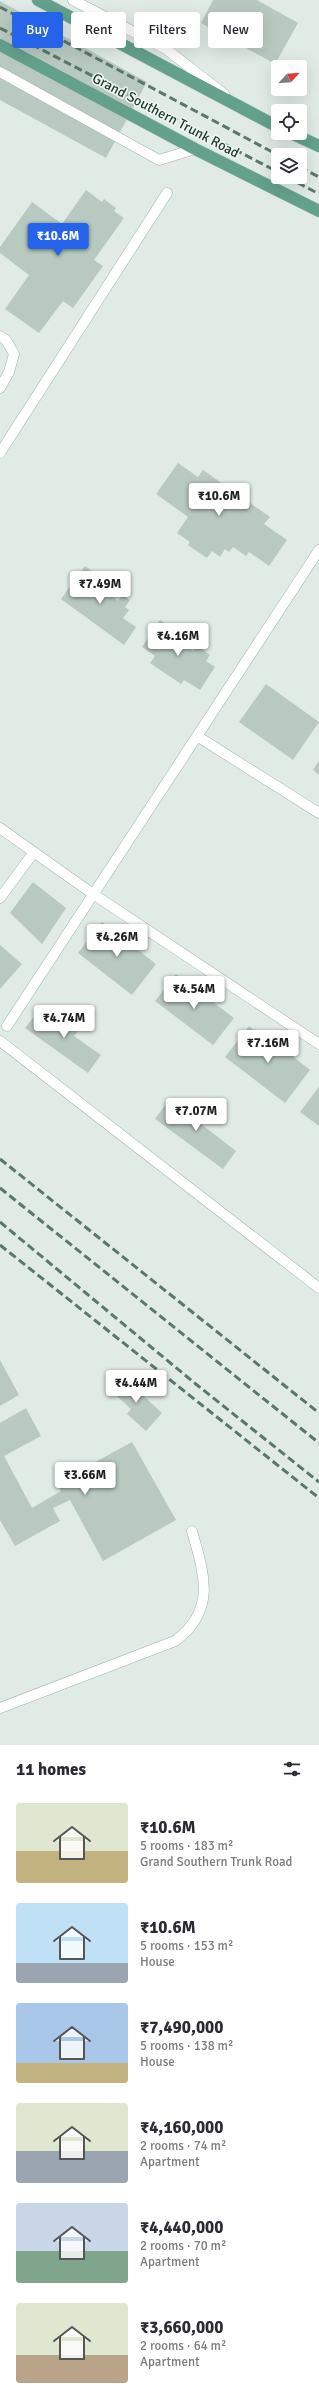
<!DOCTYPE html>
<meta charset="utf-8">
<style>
body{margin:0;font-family:Signika,sans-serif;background:#f7f7f7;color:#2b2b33;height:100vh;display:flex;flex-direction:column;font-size:15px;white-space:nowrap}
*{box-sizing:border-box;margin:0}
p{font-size:13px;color:#7c7c81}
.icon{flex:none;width:22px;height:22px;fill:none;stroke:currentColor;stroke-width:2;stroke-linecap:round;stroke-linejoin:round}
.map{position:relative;height:1745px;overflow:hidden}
.details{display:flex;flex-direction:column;background:#fff;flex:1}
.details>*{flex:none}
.hud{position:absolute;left:12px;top:12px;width:295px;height:36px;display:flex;gap:8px}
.needle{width:26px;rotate:64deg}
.controls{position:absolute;left:271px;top:60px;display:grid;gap:8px}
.controls a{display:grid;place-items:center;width:36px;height:36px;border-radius:4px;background:#fff;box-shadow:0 4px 16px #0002;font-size:20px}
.price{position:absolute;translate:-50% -34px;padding:0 9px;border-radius:4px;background:#fff;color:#222;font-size:13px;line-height:26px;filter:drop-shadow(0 1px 2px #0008)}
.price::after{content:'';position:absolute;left:50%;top:24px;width:12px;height:9px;margin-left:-6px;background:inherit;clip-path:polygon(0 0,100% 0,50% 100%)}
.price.selected{background:#2563eb;color:#fff}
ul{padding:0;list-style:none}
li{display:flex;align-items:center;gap:12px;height:100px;padding:0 16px}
li span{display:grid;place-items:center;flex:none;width:112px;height:80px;border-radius:4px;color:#555}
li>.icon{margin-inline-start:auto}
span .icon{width:48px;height:48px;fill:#fffc;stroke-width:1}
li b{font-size:17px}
h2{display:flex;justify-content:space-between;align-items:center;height:48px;padding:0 16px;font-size:17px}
.tag{padding:0 14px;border-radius:4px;background:#fff;box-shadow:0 4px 16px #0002;font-size:14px;line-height:36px}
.tag.selected{background:#2563eb;color:#fff}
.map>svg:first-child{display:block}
</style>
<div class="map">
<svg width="319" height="1745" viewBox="0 0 319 1745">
<rect width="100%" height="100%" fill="#e0ebe5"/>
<!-- building -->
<path fill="#b8c9c0" d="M213,0H257L298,23L275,64L201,23Z
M0,1L147,82L106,158L0,100Z
M86,190L102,202L104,199L116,208L114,211L124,218L94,260L103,266L73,308L63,301L39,333L5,309L29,275L0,253V247L32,202L62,224Z
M178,463L198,477L203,470L270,517L264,524L287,540L269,566L249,552L246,556L233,547L229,552L225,549L220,557L212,551L207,558L188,545L190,542L177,533L188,517L156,494Z
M85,566L100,577L95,584L103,589L106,584L117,592L113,597L118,601L122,595L130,600L125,607L129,610L123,618L136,627L124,645L61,599Z
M160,620L174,629L169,636L177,641L181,635L191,642L187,647L193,651L196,645L210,655L206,661L215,667L200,690L184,680L181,684L150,663L155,656L142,647Z
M266,684L319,722L293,760L239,722Z
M319,761V775L313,770Z
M33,882L66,908L42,944L10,913Z
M102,922L156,964L132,995L78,953Z
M0,945L22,964L0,989Z
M176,974L234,1018L213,1045L155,1001Z
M39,1010L59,1025L67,1013L83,1024L74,1036L101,1055L88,1073L25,1028Z
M249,1026L271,1044L273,1041L310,1070L285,1103L225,1057Z
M319,1087V1126L300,1112Z
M193,1100L209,1113L201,1124L236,1151L223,1169L155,1119L168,1101L184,1112Z
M0,1360L19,1395L0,1406Z
M122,1376L162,1413L146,1431L127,1414L131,1409L110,1390Z
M26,1408L41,1436L4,1456L32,1508L61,1491L57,1483L132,1442L176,1520L103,1561L70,1500L53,1508L60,1521L15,1546L0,1520V1423Z"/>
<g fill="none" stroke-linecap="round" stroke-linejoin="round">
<defs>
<path id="service" d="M73,0L166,49L224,94
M0,72L159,160L195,149
M0,336L6,340L14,354L9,372L0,388
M0,453L167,193
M197,736L319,813
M0,828L93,894L319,1044
M0,898L34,852
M7,1026L319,550
M0,1041L319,1288
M0,1708L175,1641C217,1610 204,1574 192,1531"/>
<path id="primary" d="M38,0L278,127
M0,45L195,149L319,211
M291,133L319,146"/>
</defs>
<!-- service casing -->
<use href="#service" stroke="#a3b3ac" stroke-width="11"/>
<!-- primary casing -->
<use href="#primary" stroke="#c1c8c6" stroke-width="13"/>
<!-- service -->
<use href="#service" stroke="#fff" stroke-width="10"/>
<!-- primary -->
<use href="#primary" stroke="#63a18c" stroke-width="12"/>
<!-- rail -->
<path stroke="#5a776d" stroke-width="3" stroke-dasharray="8 4" stroke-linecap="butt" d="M0,7L278,155
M0,28L278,172
M300,167L319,177
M287,177L319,194
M0,1159L319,1413
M0,1188L319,1443
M0,1222L197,1385L319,1482
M0,1245L319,1498"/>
</g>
<g text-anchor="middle" stroke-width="3" stroke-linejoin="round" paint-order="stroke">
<!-- street labels -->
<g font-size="14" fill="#203b32" stroke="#f0f7f3">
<text transform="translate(166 115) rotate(28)" y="5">Grand Southern Trunk Road</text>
</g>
</g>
</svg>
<div class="controls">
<a><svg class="needle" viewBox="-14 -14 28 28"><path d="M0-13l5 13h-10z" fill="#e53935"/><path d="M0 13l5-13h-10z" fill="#7c7c81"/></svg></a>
<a><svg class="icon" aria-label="locate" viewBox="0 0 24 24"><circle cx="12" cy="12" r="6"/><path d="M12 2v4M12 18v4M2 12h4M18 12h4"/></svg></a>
<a><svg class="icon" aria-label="layers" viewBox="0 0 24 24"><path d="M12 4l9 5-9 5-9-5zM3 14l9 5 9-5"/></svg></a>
</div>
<b class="price selected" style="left:58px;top:257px">₹10.6M</b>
<b class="price" style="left:219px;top:517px">₹10.6M</b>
<b class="price" style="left:100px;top:605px">₹7.49M</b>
<b class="price" style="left:178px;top:657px">₹4.16M</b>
<b class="price" style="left:117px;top:958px">₹4.26M</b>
<b class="price" style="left:194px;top:1010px">₹4.54M</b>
<b class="price" style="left:64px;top:1039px">₹4.74M</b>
<b class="price" style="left:268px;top:1064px">₹7.16M</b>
<b class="price" style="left:196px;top:1132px">₹7.07M</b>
<b class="price" style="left:136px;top:1404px">₹4.44M</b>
<b class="price" style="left:85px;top:1496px">₹3.66M</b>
<div class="hud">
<a class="tag selected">Buy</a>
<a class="tag">Rent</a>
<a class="tag">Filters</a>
<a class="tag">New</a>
</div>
</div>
<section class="details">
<h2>11 homes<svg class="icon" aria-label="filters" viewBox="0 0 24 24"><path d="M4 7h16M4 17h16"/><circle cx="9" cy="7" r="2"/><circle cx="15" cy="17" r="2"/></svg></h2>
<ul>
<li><span style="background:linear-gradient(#dfe7d0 60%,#c2b280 0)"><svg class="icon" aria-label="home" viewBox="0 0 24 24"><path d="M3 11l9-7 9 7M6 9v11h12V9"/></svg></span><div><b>₹10.6M</b><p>5 rooms · 183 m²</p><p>Grand Southern Trunk Road</p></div></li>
<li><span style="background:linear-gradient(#bfe0f5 75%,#9aa5b1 0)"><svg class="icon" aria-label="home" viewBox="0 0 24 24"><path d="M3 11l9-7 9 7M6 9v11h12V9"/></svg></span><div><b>₹10.6M</b><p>5 rooms · 153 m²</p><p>House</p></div></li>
<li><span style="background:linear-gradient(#a9c7e8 75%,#c2b280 0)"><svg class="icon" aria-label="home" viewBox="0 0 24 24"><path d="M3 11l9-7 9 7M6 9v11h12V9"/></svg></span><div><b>₹7,490,000</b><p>5 rooms · 138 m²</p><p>House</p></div></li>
<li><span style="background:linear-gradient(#dfe7d0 60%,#9aa5b1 0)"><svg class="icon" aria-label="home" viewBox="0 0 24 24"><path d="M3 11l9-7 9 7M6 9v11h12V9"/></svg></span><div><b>₹4,160,000</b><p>2 rooms · 74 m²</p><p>Apartment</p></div></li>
<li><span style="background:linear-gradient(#c9d6e8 60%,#7fa58c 0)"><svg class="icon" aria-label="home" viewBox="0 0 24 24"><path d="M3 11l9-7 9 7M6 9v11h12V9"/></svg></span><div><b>₹4,440,000</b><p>2 rooms · 70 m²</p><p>Apartment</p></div></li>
<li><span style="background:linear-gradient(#dfe7d0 65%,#b9a48a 0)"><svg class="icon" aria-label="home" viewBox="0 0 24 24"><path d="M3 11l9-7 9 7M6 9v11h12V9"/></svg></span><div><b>₹3,660,000</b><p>2 rooms · 64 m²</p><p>Apartment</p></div></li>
</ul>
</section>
